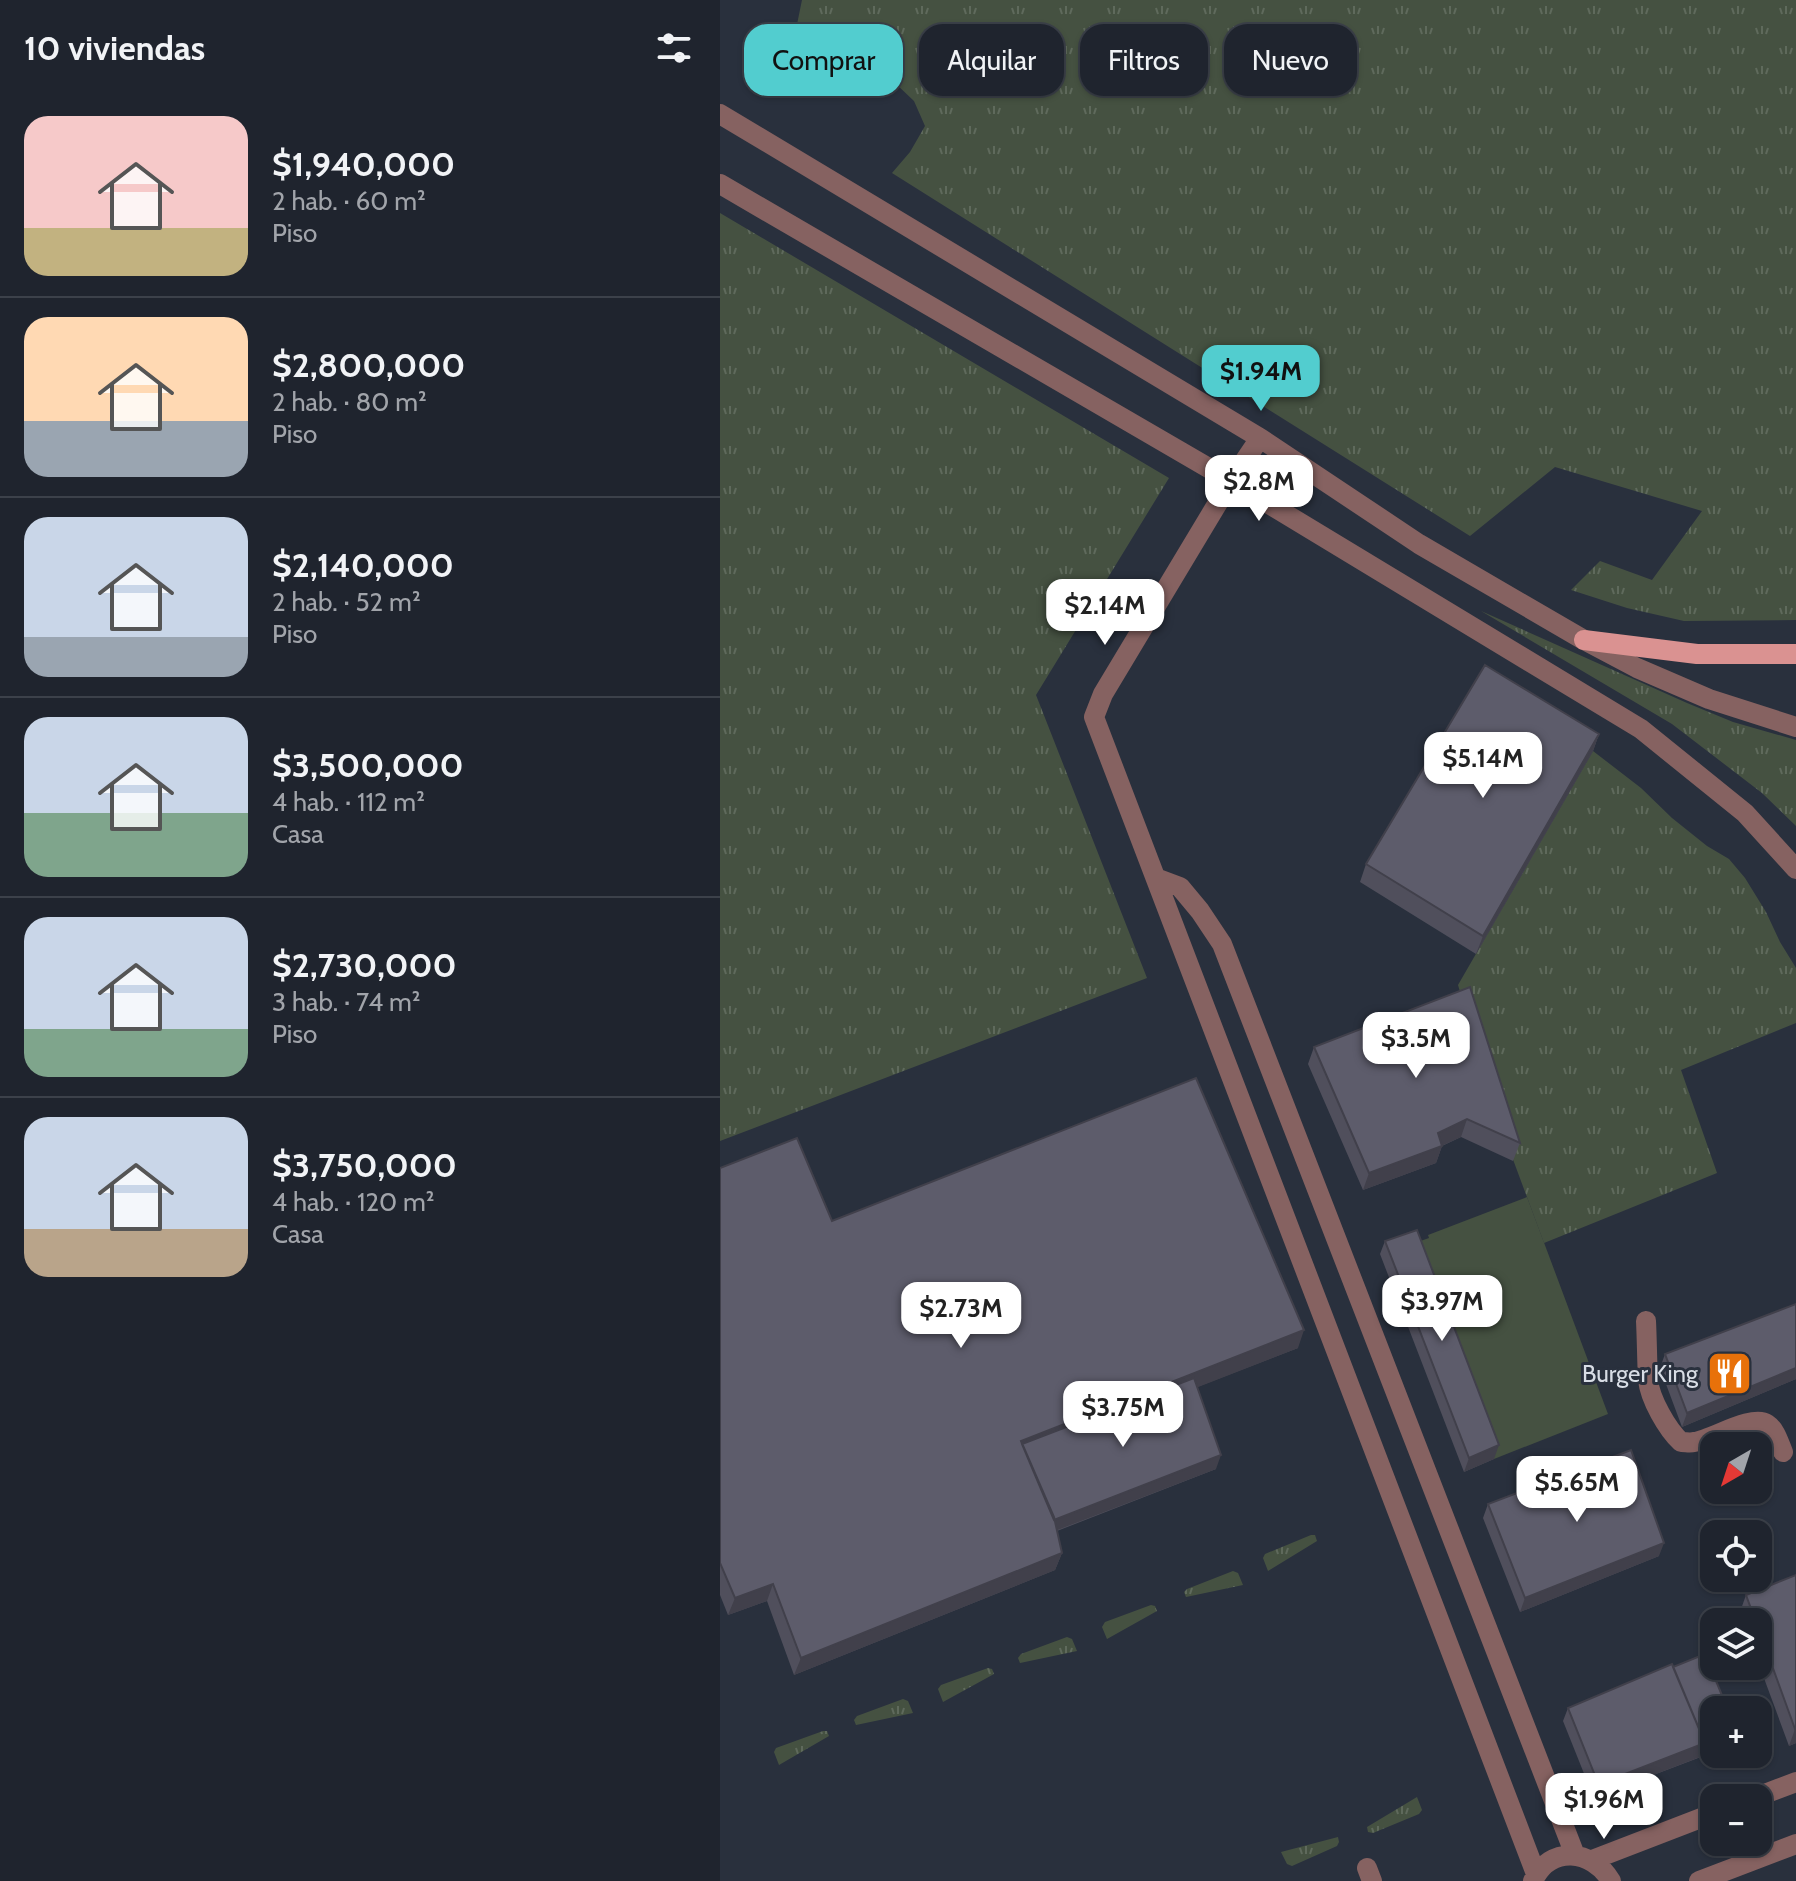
<!DOCTYPE html>
<html lang="es">
<meta charset="utf-8">
<style>
body{margin:0;font-family:Cabin,sans-serif;background:#272c36;color:#f1f3f6;height:100vh;display:flex;flex-direction:column;font-size:30px;white-space:nowrap}
*{box-sizing:border-box;margin:0}
p{font-size:26px;color:#a1a4aa}
.icon{flex:none;width:44px;height:44px;fill:none;stroke:currentColor;stroke-width:2;stroke-linecap:round;stroke-linejoin:round}
.map{position:relative;flex:1;overflow:hidden}
.panel{display:flex;flex-direction:column;background:#1f242e;width:720px}
.panel>*{flex:none}
.banner{position:absolute;left:24px;top:24px;width:760px;height:72px;display:flex;gap:16px}
.needle{width:52px;rotate:219deg}
.controls{position:absolute;left:980px;top:1432px;display:grid;gap:16px}
.controls a{display:grid;place-items:center;width:72px;height:72px;border-radius:16px;background:#1f242e;box-shadow:0 2px 6px #0004,0 0 0 2px #3c414a;font-size:40px}
.price{position:absolute;translate:-50% -68px;padding:0 18px;border-radius:16px;background:#fff;color:#222;font-size:26px;line-height:52px;filter:drop-shadow(0 2px 4px #0008)}
.price::after{content:'';position:absolute;left:50%;top:48px;width:24px;height:18px;margin-left:-12px;background:inherit;clip-path:polygon(0 0,100% 0,50% 100%)}
.price.active{background:#52cdcf;color:#111}
ul{padding:0;list-style:none}
li{display:flex;align-items:center;gap:24px;height:200px;padding:0 24px}
li+li{border-top:2px solid #3c414a}
li span{display:grid;place-items:center;flex:none;width:224px;height:160px;border-radius:24px;color:#555}
li>.icon{margin-inline-start:auto}
span .icon{width:96px;height:96px;fill:#fffc;stroke-width:1}
li b{font-size:34px}
h2{display:flex;justify-content:space-between;align-items:center;height:96px;padding:0 24px;font-size:34px}
.chip{padding:0 28px;border-radius:24px;background:#1f242e;box-shadow:0 2px 6px #0004,0 0 0 2px #3c414a;font-size:28px;line-height:72px}
.chip.active{background:#52cdcf;color:#111}
main{display:flex;flex:1;min-height:0}
.map>svg:first-child{display:block}
</style>
<main>
<section class="panel">
<h2>10 viviendas<svg class="icon" aria-label="filters" viewBox="0 0 24 24"><path d="M4 7h16M4 17h16"/><circle cx="9" cy="7" r="2"/><circle cx="15" cy="17" r="2"/></svg></h2>
<ul>
<li><span style="background:linear-gradient(#f6c9c9 70%,#c2b280 0)"><svg class="icon" aria-label="home" viewBox="0 0 24 24"><path d="M3 11l9-7 9 7M6 9v11h12V9"/></svg></span><div><b>$1,940,000</b><p>2 hab. · 60 m²</p><p>Piso</p></div></li>
<li><span style="background:linear-gradient(#ffd9b3 65%,#9aa5b1 0)"><svg class="icon" aria-label="home" viewBox="0 0 24 24"><path d="M3 11l9-7 9 7M6 9v11h12V9"/></svg></span><div><b>$2,800,000</b><p>2 hab. · 80 m²</p><p>Piso</p></div></li>
<li><span style="background:linear-gradient(#c9d6e8 75%,#9aa5b1 0)"><svg class="icon" aria-label="home" viewBox="0 0 24 24"><path d="M3 11l9-7 9 7M6 9v11h12V9"/></svg></span><div><b>$2,140,000</b><p>2 hab. · 52 m²</p><p>Piso</p></div></li>
<li><span style="background:linear-gradient(#c9d6e8 60%,#7fa58c 0)"><svg class="icon" aria-label="home" viewBox="0 0 24 24"><path d="M3 11l9-7 9 7M6 9v11h12V9"/></svg></span><div><b>$3,500,000</b><p>4 hab. · 112 m²</p><p>Casa</p></div></li>
<li><span style="background:linear-gradient(#c9d6e8 70%,#7fa58c 0)"><svg class="icon" aria-label="home" viewBox="0 0 24 24"><path d="M3 11l9-7 9 7M6 9v11h12V9"/></svg></span><div><b>$2,730,000</b><p>3 hab. · 74 m²</p><p>Piso</p></div></li>
<li><span style="background:linear-gradient(#c9d6e8 70%,#b9a48a 0)"><svg class="icon" aria-label="home" viewBox="0 0 24 24"><path d="M3 11l9-7 9 7M6 9v11h12V9"/></svg></span><div><b>$3,750,000</b><p>4 hab. · 120 m²</p><p>Casa</p></div></li>
</ul>
</section>
<div class="map">
<svg width="1076" height="1881" viewBox="0 0 1076 1881">
<defs>
<pattern id="grass-tufts" width="24" height="20" patternUnits="userSpaceOnUse" patternTransform="scale(2)"><rect width="24" height="20" fill="#455141"/><path d="M3 7l-1-3M5 7V3M7 7l1-3M15 17l-1-3M17 17v-4M19 17l1-3" fill="none" stroke="#5f6a5c"/></pattern>
</defs>
<rect width="100%" height="100%" fill="#29303d"/>
<!-- grass -->
<path fill="url(#grass-tufts)" d="M82,0H1076V620L964,621L907,608L851,590L880,561L932,580L982,511L835,467L750,536L172,173L190,152L205,126L194,101L173,81L89,70L73,44Z
M0,213L449,478L316,695L427,978L0,1141Z
M761,611L967,703L1013,722L1076,740V826L1042,793L952,724Z
M873,751L921,788L952,818L987,846L1009,859L1025,878L1046,912L1060,942L1076,968V1023L961,1070L997,1173L824,1243L778,1119L738,985Z
M591,1535H595L597,1541L548,1571L543,1558L545,1554Z
M513,1571L518,1573L523,1585L466,1597L464,1592L467,1589Z
M431,1605L435,1606L437,1611L387,1639L382,1627L385,1622Z
M347,1637L352,1639L357,1651L300,1663L298,1658L301,1654Z
M268,1668L272,1669L274,1674L223,1702L218,1689L221,1685Z
M183,1699L188,1701L193,1713L136,1725L134,1720L137,1716Z
M103,1731H107L109,1736L59,1765L54,1752L56,1748Z
M697,1797L702,1810L699,1814L653,1833L648,1832L647,1827Z
M618,1837L619,1842L617,1846L572,1866L567,1864L561,1852Z"/>
<!-- pitch -->
<path fill="#455141" d="M807,1197L888,1414L774,1459L692,1244L709,1238L708,1235Z"/>
<g fill="none" stroke-linecap="round" stroke-linejoin="round">
<!-- minor -->
<path stroke="#866261" stroke-width="20" d="M0,114L540,438L699,544L864,640L917,668L989,699L1076,727
M0,184L511,481L921,729L1025,813L1076,869
M540,438L511,481L383,694L374,717L816,1874
M436,878L460,887L480,911L502,944L855,1855
M926,1321C927,1341 927,1360 928,1380C930,1399 947,1429 961,1442C966,1442 970,1443 974,1442C991,1440 1032,1414 1047,1424C1056,1430 1059,1443 1063,1452
M1034,1798L1076,1782
M872,1860L994,1813
M647,1868L652,1881
M813,1881C830,1845 872,1849 891,1881
M979,1881L1076,1844"/>
<!-- major -->
<path stroke="#da9291" stroke-width="20" d="M864,640L977,654H1076"/>
</g>
<!-- wall -->
<path fill="#504f5c" d="M879,734L873,751L756,954L640,882L646,864Z
M594,1047L800,1143L793,1161L741,1137L722,1146L716,1163L643,1190L588,1064Z
M0,1168L112,1221L578,1348L477,1387L496,1469L337,1531L342,1553L335,1570L74,1675L47,1601L8,1615L0,1595Z
M665,1241L774,1459L744,1472L660,1254Z
M1076,1304V1379L962,1427L940,1368L945,1354Z
M768,1504L939,1556L800,1612L763,1518Z
M1076,1575V1743L1069,1746L1038,1662V1622H1023L1020,1612L1026,1595Z
M952,1664L994,1752L894,1790L891,1798L875,1801L843,1721L848,1708Z"/>
<!-- shaded-wall -->
<path fill="#41404b" d="M879,734L873,751L756,954L763,936Z
M747,1119L741,1137L717,1148L722,1146L716,1163L643,1190L649,1173L718,1133Z
M584,1330L578,1348L304,1455L301,1441Z
M1076,1368V1379L962,1427L967,1413Z
M779,1445L774,1459L744,1472L749,1458Z
M501,1455L496,1469L327,1534L332,1521Z
M944,1543L939,1556L800,1612L805,1598Z
M342,1553L335,1570L74,1675L81,1658Z
M53,1584L47,1601L8,1615L15,1598Z
M1076,1728V1743L1069,1746L1075,1729Z
M985,1743L980,1757L894,1790L891,1798L875,1801L880,1788L895,1778Z
M994,1744V1752L980,1757L984,1748Z"/>
<!-- building -->
<path fill="#5d5c6b" stroke="#41404b" stroke-width="2" d="M765,665L879,734L763,936L646,864Z
M750,987L800,1143L747,1119L718,1133L722,1146L649,1173L594,1047Z
M476,1078L584,1330L301,1441L334,1517L342,1553L81,1658L53,1584L15,1598L0,1563V1168L77,1138L112,1221Z
M697,1230L779,1445L749,1458L665,1241Z
M1076,1304V1368L967,1413L945,1354Z
M474,1378L501,1455L334,1520L302,1444Z
M911,1450L944,1543L805,1598L768,1504Z
M1076,1575V1728L1075,1729L1038,1627V1622H1036L1026,1595Z
M985,1654L1008,1710H994V1744L984,1748L985,1743L953,1667Z
M952,1664L985,1743L895,1778L896,1784L880,1788L848,1708Z"/>
<!-- icons -->
<defs>
<symbol id="restaurant-square" viewBox="-11 -11 22 22"><rect x="-9" y="-9" width="18" height="18" rx="4" fill="#e8710a" stroke="#29303d"/><path d="M-5-6h1v4h1v-4h1v4h1v-4h1v5L-1.5 .5V6h-2V.5L-5-1ZM5-6V6H3V1.5H1.5Q1.5-4 5-6Z" fill="#fff"/></symbol>
</defs>
<g fill-rule="evenodd">
<use href="#restaurant-square" x="984" y="1348" width="51" height="51"/>
</g>
<g text-anchor="middle" stroke-width="6" stroke-linejoin="round" paint-order="stroke">
<!-- poi labels -->
<g font-size="24" fill="#d8dde5" stroke="#29303d" text-anchor="end">
<text x="978" y="1382">Burger King</text>
</g>
</g>
</svg>
<div class="controls">
<a><svg class="needle" viewBox="-14 -14 28 28"><path d="M0-13l5 13h-10z" fill="#e53935"/><path d="M0 13l5-13h-10z" fill="#a1a4aa"/></svg></a>
<a><svg class="icon" aria-label="locate" viewBox="0 0 24 24"><circle cx="12" cy="12" r="6"/><path d="M12 2v4M12 18v4M2 12h4M18 12h4"/></svg></a>
<a><svg class="icon" aria-label="layers" viewBox="0 0 24 24"><path d="M12 4l9 5-9 5-9-5zM3 14l9 5 9-5"/></svg></a>
<a>+</a>
<a>−</a>
</div>
<b class="price active" style="left:541px;top:413px">$1.94M</b>
<b class="price" style="left:539px;top:523px">$2.8M</b>
<b class="price" style="left:385px;top:647px">$2.14M</b>
<b class="price" style="left:763px;top:800px">$5.14M</b>
<b class="price" style="left:696px;top:1080px">$3.5M</b>
<b class="price" style="left:722px;top:1343px">$3.97M</b>
<b class="price" style="left:241px;top:1350px">$2.73M</b>
<b class="price" style="left:403px;top:1449px">$3.75M</b>
<b class="price" style="left:857px;top:1524px">$5.65M</b>
<b class="price" style="left:884px;top:1841px">$1.96M</b>
<div class="banner">
<a class="chip active">Comprar</a>
<a class="chip">Alquilar</a>
<a class="chip">Filtros</a>
<a class="chip">Nuevo</a>
</div>
</div>
</main>
